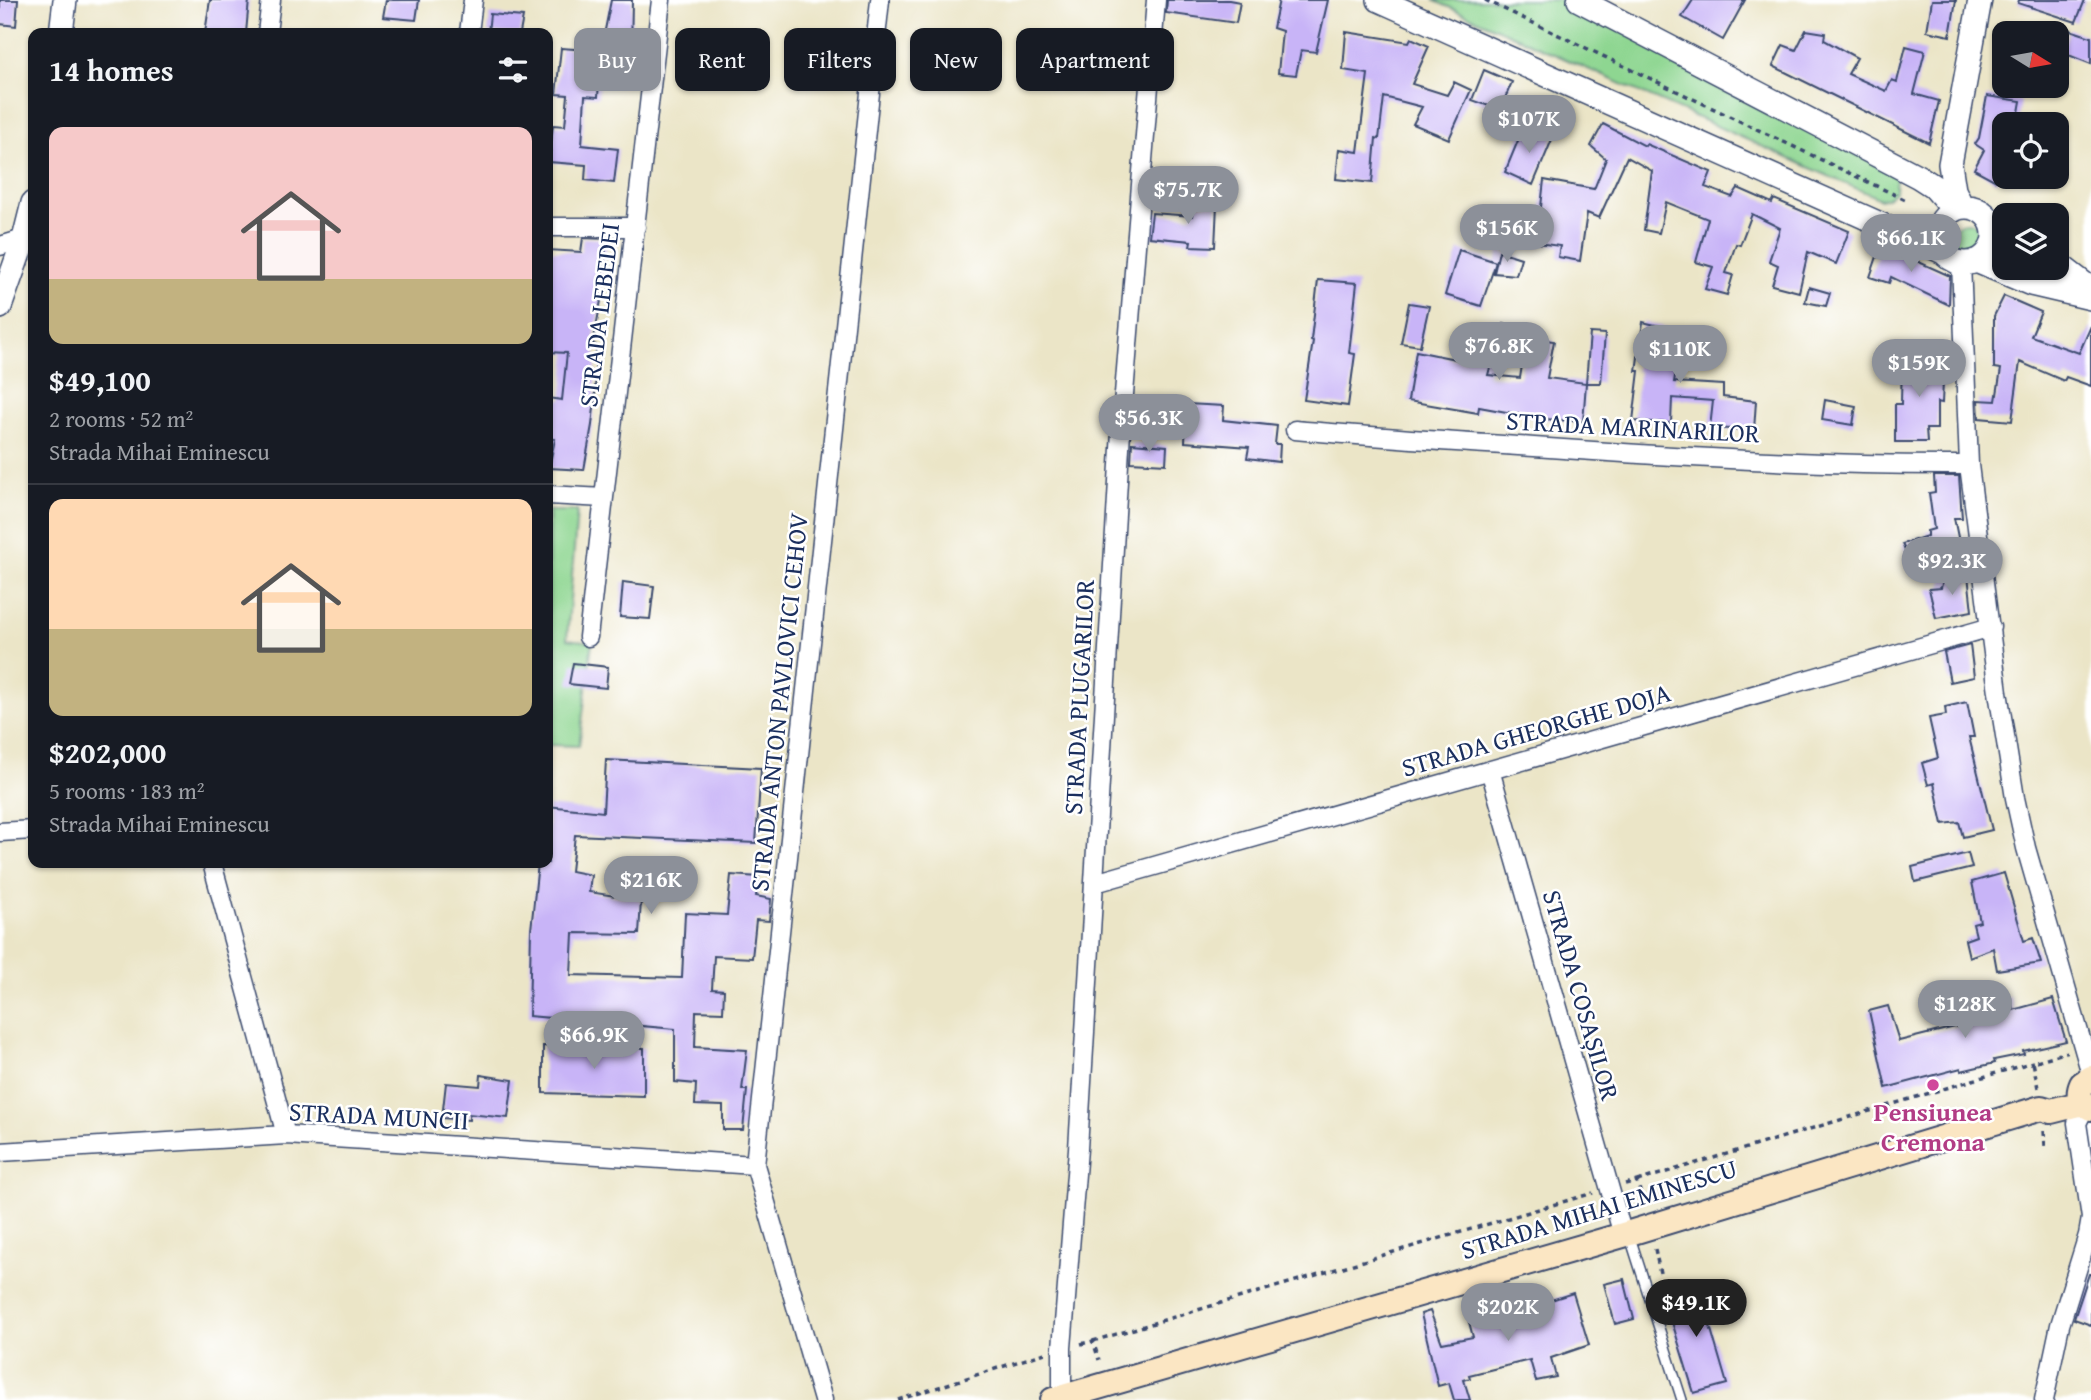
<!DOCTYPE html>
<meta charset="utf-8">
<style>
body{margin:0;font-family:"Gentium Book Plus",serif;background:#20242c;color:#f1f3f6;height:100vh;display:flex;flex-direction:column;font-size:26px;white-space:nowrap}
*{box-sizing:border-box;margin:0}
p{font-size:23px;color:#9ea1a6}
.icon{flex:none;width:38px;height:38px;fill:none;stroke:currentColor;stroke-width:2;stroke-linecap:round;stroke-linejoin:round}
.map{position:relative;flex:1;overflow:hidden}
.side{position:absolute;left:28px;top:28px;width:525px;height:840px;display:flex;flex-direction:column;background:#171b24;border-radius:14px;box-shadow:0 2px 5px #0004}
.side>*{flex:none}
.banner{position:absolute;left:574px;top:28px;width:665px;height:63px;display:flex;gap:14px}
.needle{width:46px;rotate:101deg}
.fabs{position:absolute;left:1992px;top:21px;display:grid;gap:14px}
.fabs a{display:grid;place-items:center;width:77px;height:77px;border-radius:14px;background:#171b24;box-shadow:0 2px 5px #0004;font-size:35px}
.price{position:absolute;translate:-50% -60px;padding:0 16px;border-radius:24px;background:#8c9099;color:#fff;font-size:23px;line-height:46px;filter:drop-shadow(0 2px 4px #0008)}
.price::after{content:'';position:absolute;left:50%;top:42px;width:21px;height:16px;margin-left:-10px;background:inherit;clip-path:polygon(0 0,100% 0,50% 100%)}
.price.current{background:#222;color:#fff}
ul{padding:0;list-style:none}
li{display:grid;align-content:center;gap:14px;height:371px;padding:0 21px}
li+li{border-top:2px solid #363941}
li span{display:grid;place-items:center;height:217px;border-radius:14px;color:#555}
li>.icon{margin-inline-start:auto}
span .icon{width:126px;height:126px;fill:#fffc;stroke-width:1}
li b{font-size:30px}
h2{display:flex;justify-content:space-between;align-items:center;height:84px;padding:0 21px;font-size:30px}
.pill{padding:0 24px;border-radius:14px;background:#171b24;box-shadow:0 2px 5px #0004;font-size:24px;line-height:63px}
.pill.current{background:#8c9099;color:#fff}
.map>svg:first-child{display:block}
</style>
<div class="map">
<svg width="2091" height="1400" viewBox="0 0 2091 1400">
<rect width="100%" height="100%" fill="#fff"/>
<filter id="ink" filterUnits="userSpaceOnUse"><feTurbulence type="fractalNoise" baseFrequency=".0143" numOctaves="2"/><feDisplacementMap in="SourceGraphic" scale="14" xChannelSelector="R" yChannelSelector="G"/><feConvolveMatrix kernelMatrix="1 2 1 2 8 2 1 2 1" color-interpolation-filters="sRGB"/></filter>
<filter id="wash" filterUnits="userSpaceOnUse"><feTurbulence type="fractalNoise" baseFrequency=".00686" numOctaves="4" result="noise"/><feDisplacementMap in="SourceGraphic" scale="28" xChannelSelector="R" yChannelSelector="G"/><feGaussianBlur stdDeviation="1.57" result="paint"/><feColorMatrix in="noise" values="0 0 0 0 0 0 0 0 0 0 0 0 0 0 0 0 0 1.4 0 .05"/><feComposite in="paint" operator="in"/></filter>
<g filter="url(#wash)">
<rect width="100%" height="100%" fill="#ebe5c7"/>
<!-- green -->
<path fill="#8ed691" stroke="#548278" stroke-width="2" d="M1433,0H1570L1896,174L1895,191L1887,198L1880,199Z
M1953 236a14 14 0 1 1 28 0a14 14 0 1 1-28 0Z
M548,511H577L567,639L592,642L579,746L548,745Z"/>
<g id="blocks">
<!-- building -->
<path fill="#c8b4f7" d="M0,0H18L16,26L0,24Z
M210,0H249L246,33H205Z
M386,0H419L416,20L383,17Z
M611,0H632L631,52L590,50L592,33L604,35Z
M1167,0H1229L1240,2L1236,23L1166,13Z
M1279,0H1328L1316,52L1301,50L1296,75L1278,73L1282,31L1273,28Z
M1693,0H1745L1723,40L1682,17Z
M1932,0H1956L1950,36L1927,31Z
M2019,0H2085L2076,22L2018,3Z
M490,14L523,17L520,33H488Z
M1806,30L1825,33L1824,40L1857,58L1848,74L1886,91L1892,80L1897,82L1906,46L1925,51L1914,94L1939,101L1929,143L1773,66L1783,45L1796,50Z
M2070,30L2091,37V64L2061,52Z
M1346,32L1409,42L1411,38L1429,46L1412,84L1447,95L1454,82L1471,90L1449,139L1413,124L1422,107L1384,97L1379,139L1376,138L1372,183L1336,179L1339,149L1358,152L1368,74L1343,70Z
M561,48L601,51L598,97L585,96L582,145L618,149L614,183L585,180L586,165L549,162L553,125L565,126L568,95L556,94Z
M1484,70L1512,82L1500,110L1472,100Z
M1987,96L2021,101L2017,124H2004V166L1996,181L1974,169L1984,150L1975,144L1979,138Z
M1603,124L1645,146L1646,144L1711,172L1705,187L1732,197L1738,188L1772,203L1774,199L1849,231L1836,264L1808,252L1799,292L1772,285L1778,265L1769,261L1780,228L1752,214L1740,245L1736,244L1726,273L1733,275L1727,295L1705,289L1713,267L1696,262L1708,219L1666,202L1659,233L1644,230L1652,171L1627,157L1599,218L1587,213L1580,261L1558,257L1560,246L1537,243L1544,180L1594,189L1606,159L1591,146Z
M1524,126L1553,137L1533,185L1505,172Z
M1193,204H1217L1215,247L1190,246L1191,241L1149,237L1152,213L1192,216Z
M583,238L607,239L600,294L602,295L593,344L596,345L595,399L592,425L584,470L549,468L555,439L548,438V398L562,400L567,353L548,352V250L581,252Z
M1881,245L1950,276L1949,305L1891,277L1889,283L1870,277Z
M1459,250L1496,262L1481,306L1445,295Z
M1499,251L1521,258L1516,275L1494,273Z
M1318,280L1357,283L1349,353L1355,354L1348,406L1304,400L1313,341L1311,340Z
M1809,287L1830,293L1826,306L1805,302Z
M2004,296L2041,312L2031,336L2079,353L2091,326V386L2066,377L2064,381L2020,362L2012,421L1979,418L1978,400L1996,401L2001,369L1994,368V316Z
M1409,303L1429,306L1420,346L1401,343Z
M1643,322L1683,332L1674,382L1723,385V397L1756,401L1754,430L1710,428L1713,401L1672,398L1671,423L1633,421L1639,371H1636Z
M1504,324L1531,329L1529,338L1554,341L1547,378L1586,383L1583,422L1545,419L1479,407L1478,413L1408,401L1416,351L1465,361L1469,347L1494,353L1488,375L1520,378L1525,347L1499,344Z
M1590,333L1605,334L1601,383H1586Z
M1902,358L1944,360L1942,403L1937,402V429H1926L1927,442H1895V404H1901Z
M1825,400L1856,406L1853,425L1822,420Z
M1187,404L1224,406L1223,420L1277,426L1275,444H1280L1279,462L1247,458L1249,447L1185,442Z
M1132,443L1167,446L1166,464L1131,462Z
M1934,476H1959L1962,518H1954L1959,542L1909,559L1902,544L1927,536V531L1934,529L1929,493L1935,492Z
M1968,575L1972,611L1936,618L1929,589L1941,588L1944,576Z
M623,582L654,586L650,619L620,617Z
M1970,645L1974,677L1950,682L1944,652Z
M573,663L608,667L606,688L569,684Z
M1967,702L1974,737H1969L1992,830L1963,837L1959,822L1943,824L1934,783L1928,785L1922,763L1938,758L1929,718L1946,715L1945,707Z
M606,760L761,768L756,843L575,835L571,871L591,875L589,892L641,900L639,934L573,933L571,975L682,978L685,913L727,915L731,875L759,877L756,896L771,899L769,921L756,920L752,958L714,956L712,989L724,990L723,1012L696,1011L695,1047L747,1050L742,1090H747L743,1130H723V1106L695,1105L696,1084L675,1082V1029L529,1016L531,930L538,863H548V806L603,812Z
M1968,853L1972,868L1915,882L1912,867Z
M2004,873L2024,941L2033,938L2041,963L1997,970L1993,948L1969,957L1965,940L1976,936L1973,924L1980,922L1972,882Z
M2010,997L2013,1010L2053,999L2066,1041L2023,1051L2024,1054L1994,1060L1995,1063L1961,1071V1068L1886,1088L1869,1011L1888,1006L1899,1041L1959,1026L1955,1009L1976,1002L1977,1006Z
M543,1046L644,1048V1096L543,1093Z
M481,1075L513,1080L508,1118L469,1114V1120L442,1118L446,1083L480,1086Z
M2089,1274H2091V1325L2074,1319Z
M1624,1279L1634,1319L1615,1324L1604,1284Z
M1698,1285L1727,1384L1694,1393L1664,1296Z
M1573,1293L1589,1345L1551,1358L1556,1377L1536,1381L1530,1360L1469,1375L1470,1378L1464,1380L1470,1400H1454L1449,1383L1438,1386L1421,1314L1430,1311L1442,1343L1473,1337L1469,1322L1495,1318Z"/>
</g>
</g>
<g filter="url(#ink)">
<use href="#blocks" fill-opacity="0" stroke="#3a4a6e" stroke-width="2"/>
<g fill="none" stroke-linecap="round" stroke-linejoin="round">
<defs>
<path id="service" d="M1629,1234L1682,1400"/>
<path id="minor" d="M267,33L271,0
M469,33L473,0
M548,227H636
M0,246L33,236
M1961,262L1969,465L1998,692L2015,798L2026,848L2091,1074
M1295,430C1375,437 1454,442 1534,447C1679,457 1823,466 1969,465
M548,495L604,498
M588,637L661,0
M1490,770L1623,1235
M0,832L33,830
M212,863L286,1135
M1095,883L1991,627
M0,1152L286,1135L755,1165
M1062,1397V1348L1078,1149L1121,431L1156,0
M823,1400L755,1165L880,0
M2044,1400L2060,1325L2088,1235L2091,1218L2077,1123L2086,1105"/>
<path id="tertiary" d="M1379,0L1945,253
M1579,0L1919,177L1933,186L1954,210
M61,33L65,0
M1962,207L1954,190L1950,164L1980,0
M1938 235a28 28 0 1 1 56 0a28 28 0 1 1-56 0Z
M1976,261L2031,284L2091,298
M2056,262L2091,289
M0,307L24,239L33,203"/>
<path id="secondary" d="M2091,1078L2082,1084C2077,1095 2080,1103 2091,1108
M1053,1400L1623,1235L2041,1108L2051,1111L2083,1103"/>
</defs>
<!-- service casing -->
<use href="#service" stroke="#3a4a6e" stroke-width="12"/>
<!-- minor casing -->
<use href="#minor" stroke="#3a4a6e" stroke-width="21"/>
<!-- tertiary casing -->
<use href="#tertiary" stroke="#3a4a6e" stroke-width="26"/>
<!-- secondary casing -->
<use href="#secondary" stroke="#3a4a6e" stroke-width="28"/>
<!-- path -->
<path stroke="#3a4a6e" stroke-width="3.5" stroke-dasharray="5 5" stroke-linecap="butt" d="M1485,0L1908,201
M2038,1088L2033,1062L2067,1052
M2044,1131L2045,1146
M1637,1181L2033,1062
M1625,1184L1637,1181L1644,1205
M1655,1249L1660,1273
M1093,1341L1593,1193
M1081,1344L1093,1341L1099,1360
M898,1400L1045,1353"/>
<!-- service -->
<use href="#service" stroke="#fff" stroke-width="9"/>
<!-- minor -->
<use href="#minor" stroke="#fff" stroke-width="18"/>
<!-- tertiary -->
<use href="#tertiary" stroke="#fff" stroke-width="23"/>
<!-- secondary -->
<use href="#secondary" stroke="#fbe6c3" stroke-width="24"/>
</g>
</g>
<!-- markers -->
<circle fill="#d1479c" stroke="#fff" stroke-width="2.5" cx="1933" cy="1085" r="7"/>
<g text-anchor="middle" stroke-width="5" stroke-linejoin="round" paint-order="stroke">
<!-- street labels -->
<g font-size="26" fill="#1b2f5e" stroke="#fff">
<text transform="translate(599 315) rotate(-83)" y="9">STRADA LEBEDEI</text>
<text transform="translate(1633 427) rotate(3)" y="9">STRADA MARINARILOR</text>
<text transform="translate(1079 697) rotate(-87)" y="9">STRADA PLUGARILOR</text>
<text transform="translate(779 702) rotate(-84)" y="9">STRADA ANTON PAVLOVICI CEHOV</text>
<text transform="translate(1536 730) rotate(-16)" y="9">STRADA GHEORGHE DOJA</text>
<text transform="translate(1581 995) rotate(74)" y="9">STRADA COSAȘILOR</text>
<text transform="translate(379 1116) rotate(3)" y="9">STRADA MUNCII</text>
<text transform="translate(1599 1209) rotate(-17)" y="9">STRADA MIHAI EMINESCU</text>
</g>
<!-- hotel labels -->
<g font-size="26" font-weight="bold" fill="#b23c85" stroke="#fff">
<text x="1933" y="1121">Pensiunea<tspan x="1933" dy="30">Cremona</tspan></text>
</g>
</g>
</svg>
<div class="fabs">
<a><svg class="needle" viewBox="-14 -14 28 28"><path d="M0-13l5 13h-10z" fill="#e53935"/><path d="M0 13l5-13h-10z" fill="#9ea1a6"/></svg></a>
<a><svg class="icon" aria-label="locate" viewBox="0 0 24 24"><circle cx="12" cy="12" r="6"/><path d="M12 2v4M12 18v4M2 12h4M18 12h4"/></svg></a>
<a><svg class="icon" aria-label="layers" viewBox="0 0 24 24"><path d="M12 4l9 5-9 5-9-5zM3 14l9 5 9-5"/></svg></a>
</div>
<b class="price" style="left:1529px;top:155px">$107K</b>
<b class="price" style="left:1188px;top:226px">$75.7K</b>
<b class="price" style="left:1507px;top:264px">$156K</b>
<b class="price" style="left:1911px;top:274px">$66.1K</b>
<b class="price" style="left:1499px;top:382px">$76.8K</b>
<b class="price" style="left:1680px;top:385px">$110K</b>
<b class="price" style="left:1919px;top:399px">$159K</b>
<b class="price" style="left:1149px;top:454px">$56.3K</b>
<b class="price" style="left:1952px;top:597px">$92.3K</b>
<b class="price" style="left:651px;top:916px">$216K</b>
<b class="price" style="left:1965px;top:1040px">$128K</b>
<b class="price" style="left:594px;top:1071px">$66.9K</b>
<b class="price current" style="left:1696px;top:1339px">$49.1K</b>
<b class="price" style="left:1508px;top:1343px">$202K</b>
<div class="banner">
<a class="pill current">Buy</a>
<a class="pill">Rent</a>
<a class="pill">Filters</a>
<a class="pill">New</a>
<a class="pill">Apartment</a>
</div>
<section class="side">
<h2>14 homes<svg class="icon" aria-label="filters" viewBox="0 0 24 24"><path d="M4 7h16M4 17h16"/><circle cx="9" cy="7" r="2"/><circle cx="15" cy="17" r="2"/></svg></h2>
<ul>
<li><span style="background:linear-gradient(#f6c9c9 70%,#c2b280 0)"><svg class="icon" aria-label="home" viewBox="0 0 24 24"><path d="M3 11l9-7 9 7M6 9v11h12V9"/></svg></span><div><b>$49,100</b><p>2 rooms · 52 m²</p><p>Strada Mihai Eminescu</p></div></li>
<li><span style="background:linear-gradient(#ffd9b3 60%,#c2b280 0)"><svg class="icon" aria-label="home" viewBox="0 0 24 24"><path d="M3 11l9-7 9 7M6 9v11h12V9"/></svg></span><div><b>$202,000</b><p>5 rooms · 183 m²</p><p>Strada Mihai Eminescu</p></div></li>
</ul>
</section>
</div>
